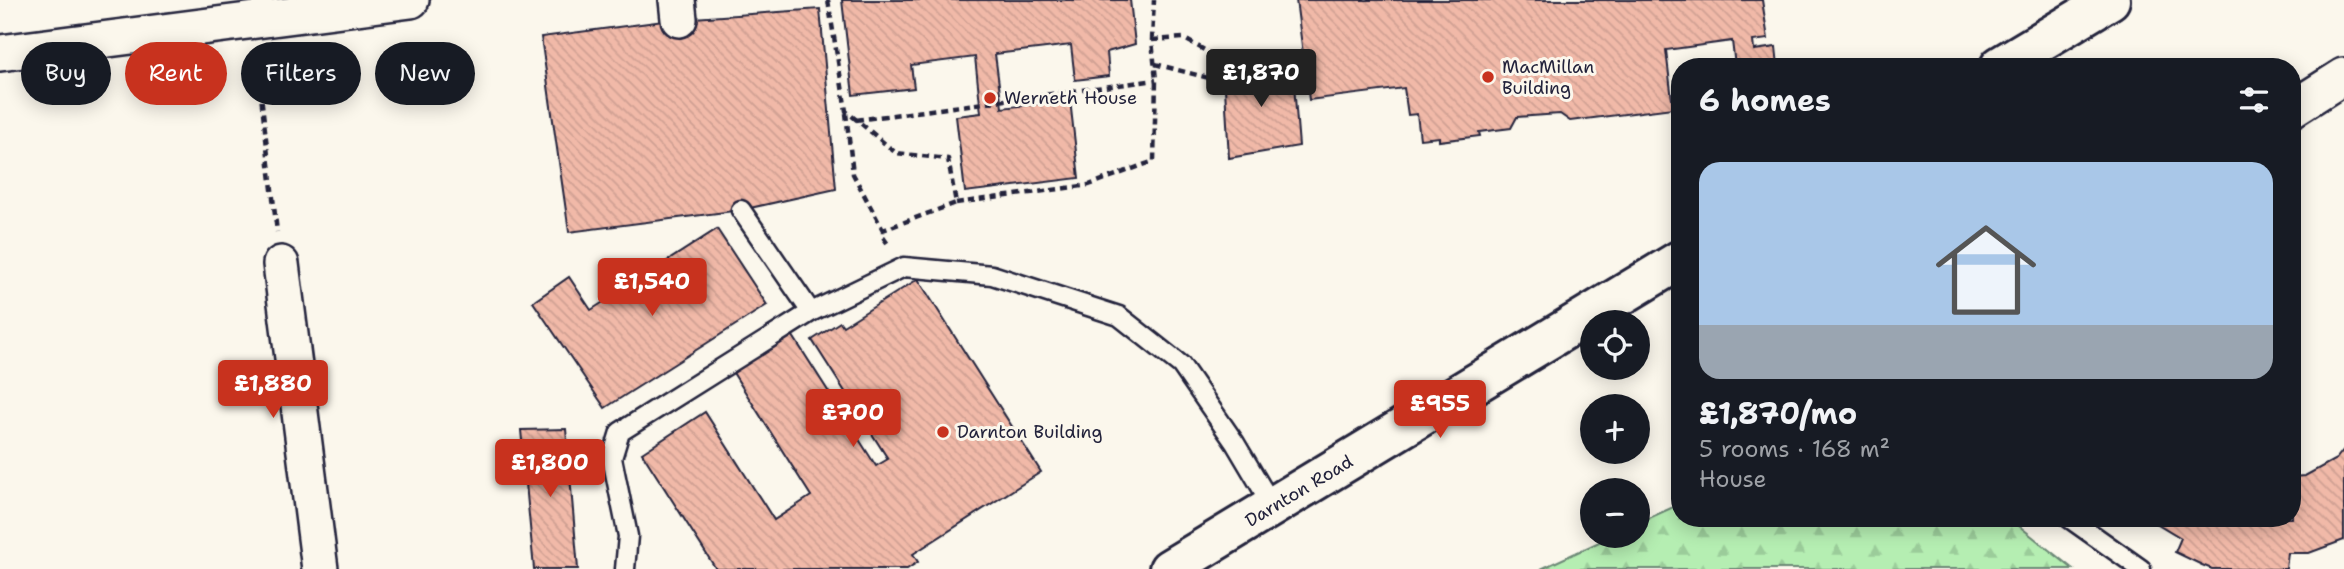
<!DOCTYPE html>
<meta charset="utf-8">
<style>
body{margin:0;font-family:"Shantell Sans",sans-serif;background:#242831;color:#f1f3f6;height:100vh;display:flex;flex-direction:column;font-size:26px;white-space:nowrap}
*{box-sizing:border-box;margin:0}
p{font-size:23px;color:#9ea1a6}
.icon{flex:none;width:38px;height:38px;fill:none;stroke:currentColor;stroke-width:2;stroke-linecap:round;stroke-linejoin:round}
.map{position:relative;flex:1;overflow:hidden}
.panel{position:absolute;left:1671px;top:58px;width:630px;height:469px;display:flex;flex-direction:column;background:#171b24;border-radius:28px;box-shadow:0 4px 18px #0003}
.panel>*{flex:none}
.banner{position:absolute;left:21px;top:42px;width:665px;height:63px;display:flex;gap:14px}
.buttons{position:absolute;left:1580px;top:310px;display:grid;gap:14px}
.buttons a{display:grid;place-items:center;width:70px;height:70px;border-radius:50%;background:#171b24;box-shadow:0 4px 18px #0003;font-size:35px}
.price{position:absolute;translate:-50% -60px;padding:0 16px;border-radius:7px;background:#c8321e;color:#fff;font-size:23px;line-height:46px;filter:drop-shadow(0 2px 4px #0008)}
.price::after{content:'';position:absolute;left:50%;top:42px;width:21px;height:16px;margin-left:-10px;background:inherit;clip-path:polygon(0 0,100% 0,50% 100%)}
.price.on{background:#222;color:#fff}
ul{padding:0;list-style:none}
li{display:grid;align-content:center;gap:14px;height:371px;padding:0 28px}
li+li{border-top:2px solid #363941}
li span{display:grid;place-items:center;height:217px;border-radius:21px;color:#555}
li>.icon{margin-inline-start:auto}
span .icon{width:126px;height:126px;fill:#fffc;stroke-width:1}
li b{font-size:30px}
h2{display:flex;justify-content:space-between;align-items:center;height:84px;padding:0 28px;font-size:30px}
.tag{padding:0 24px;border-radius:32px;background:#171b24;box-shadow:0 4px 18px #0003;font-size:24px;line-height:63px}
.tag.on{background:#c8321e;color:#fff}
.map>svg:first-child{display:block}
</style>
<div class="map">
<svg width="2344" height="569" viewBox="0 0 2344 569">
<defs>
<pattern id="forest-firs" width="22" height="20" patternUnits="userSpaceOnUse" patternTransform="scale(1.75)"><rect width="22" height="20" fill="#b5eeb2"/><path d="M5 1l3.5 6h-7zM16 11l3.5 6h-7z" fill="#9bcc9a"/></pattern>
<pattern id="building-back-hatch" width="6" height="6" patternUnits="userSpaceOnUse" patternTransform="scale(1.75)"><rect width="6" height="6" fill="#f1b9a8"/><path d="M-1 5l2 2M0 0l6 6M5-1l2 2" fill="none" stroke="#ce9f92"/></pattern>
</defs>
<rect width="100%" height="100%" fill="#fbf7ec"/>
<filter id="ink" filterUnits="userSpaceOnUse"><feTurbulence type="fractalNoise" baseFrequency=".0143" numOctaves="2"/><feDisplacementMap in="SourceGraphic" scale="14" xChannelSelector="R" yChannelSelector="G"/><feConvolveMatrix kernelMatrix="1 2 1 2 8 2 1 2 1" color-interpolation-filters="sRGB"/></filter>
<g filter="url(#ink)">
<!-- forest -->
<path fill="url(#forest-firs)" stroke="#6c8876" stroke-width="2" d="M1680,504V518H2009L2073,569H1541L1612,536H1638V523Z"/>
<!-- building -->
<path fill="url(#building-back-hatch)" stroke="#22223b" stroke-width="2" d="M842,0H1130L1135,44L1107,52L1109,76L1075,80L1071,45L995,54L1002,108L1070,100L1079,178L965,192L956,116L981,113L975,57L911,65L914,88L853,95Z
M1296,0H1762L1768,39L1753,41L1754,50L1776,47L1778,66H1735L1732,41L1666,50L1673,108L1570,121L1560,114L1517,117L1511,128L1479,132L1480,136L1439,141V137L1420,139L1417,114L1408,115L1404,88L1309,100Z
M820,9L836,189L741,210L569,232L541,37L679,19Z
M1292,61L1299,146L1229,158L1224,71Z
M717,229L767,305L605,408L533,302L569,277L591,310Z
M918,279L1041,472L913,554L918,562L907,569H716L642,453L705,412L774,520L811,496L732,371L791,333L876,466L888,459L812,340L840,322L843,326Z
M566,429L578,569H534L521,430Z
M2344,449V540L2309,553H2288L2286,569H2212L2202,565L2175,552L2181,538L2148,518H2292V477L2305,476L2336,459Z"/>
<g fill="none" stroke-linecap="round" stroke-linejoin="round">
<defs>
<path id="lane" d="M741,210L811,312
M2069,518L2141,569
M625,569L628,536L612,458L620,432L811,312L904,267L992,275L1119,316L1181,365L1235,443L1273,507"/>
<path id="street" d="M677,0L679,19
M0,53L411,0
M2292,109L2344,76
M281,264L320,569"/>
<path id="secondary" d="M2000,66L2110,0
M1169,569L1680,260"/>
</defs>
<!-- lane casing -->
<use href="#lane" stroke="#22223b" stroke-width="23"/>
<!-- street casing -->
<use href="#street" stroke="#22223b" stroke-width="40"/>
<!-- secondary casing -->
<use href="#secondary" stroke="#22223b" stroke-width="44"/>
<!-- path -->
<path stroke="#22223b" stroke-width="4.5" stroke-dasharray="7 5" stroke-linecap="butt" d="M828,0L846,111L896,153L948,159L956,203L883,230V237L890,247
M1152,40L1183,38L1215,56L1225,82
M256,53L277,232
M1155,64L1224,82
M846,113L853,174L883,230
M856,120L1156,80
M956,203L1089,185L1154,161L1156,80L1152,40L1154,0"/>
<!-- lane -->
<use href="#lane" stroke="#fbf7ec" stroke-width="18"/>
<!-- street -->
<use href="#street" stroke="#fbf7ec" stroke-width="35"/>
<!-- secondary -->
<use href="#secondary" stroke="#fbf7ec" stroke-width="38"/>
</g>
</g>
<!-- markers -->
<g fill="#c8321e" stroke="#fbf7ec" stroke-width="2.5">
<circle cx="1488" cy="77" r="7"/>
<circle cx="990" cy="98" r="7"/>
<circle cx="943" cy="432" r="7"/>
</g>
<g text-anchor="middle" stroke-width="6" stroke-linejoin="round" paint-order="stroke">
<!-- poi labels -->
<g font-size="18" fill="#22223b" stroke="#fbf7ec" text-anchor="start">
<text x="1502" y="73">MacMillan<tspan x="1502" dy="21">Building</tspan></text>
<text x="1004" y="104">Werneth House</text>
<text x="957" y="438">Darnton Building</text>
</g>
<!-- street labels -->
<g font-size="18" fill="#22223b" stroke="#fbf7ec">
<text transform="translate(1299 491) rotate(-31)" y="6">Darnton Road</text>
</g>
</g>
</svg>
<div class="buttons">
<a><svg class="icon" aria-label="locate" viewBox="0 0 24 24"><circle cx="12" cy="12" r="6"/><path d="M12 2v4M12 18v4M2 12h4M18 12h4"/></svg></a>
<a>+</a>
<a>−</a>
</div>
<b class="price on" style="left:1261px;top:109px">£1,870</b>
<b class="price" style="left:652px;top:318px">£1,540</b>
<b class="price" style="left:273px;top:420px">£1,880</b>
<b class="price" style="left:1440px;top:440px">£955</b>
<b class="price" style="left:853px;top:449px">£700</b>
<b class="price" style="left:550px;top:499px">£1,800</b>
<div class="banner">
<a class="tag">Buy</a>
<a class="tag on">Rent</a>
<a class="tag">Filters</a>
<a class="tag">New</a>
</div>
<section class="panel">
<h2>6 homes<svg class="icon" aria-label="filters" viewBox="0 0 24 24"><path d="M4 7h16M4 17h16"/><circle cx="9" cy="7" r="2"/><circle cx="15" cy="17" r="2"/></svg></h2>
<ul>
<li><span style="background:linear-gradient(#a9c7e8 75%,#9aa5b1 0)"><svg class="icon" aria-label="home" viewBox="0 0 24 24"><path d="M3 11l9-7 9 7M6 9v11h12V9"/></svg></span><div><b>£1,870/mo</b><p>5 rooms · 168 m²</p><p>House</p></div></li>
</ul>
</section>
</div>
